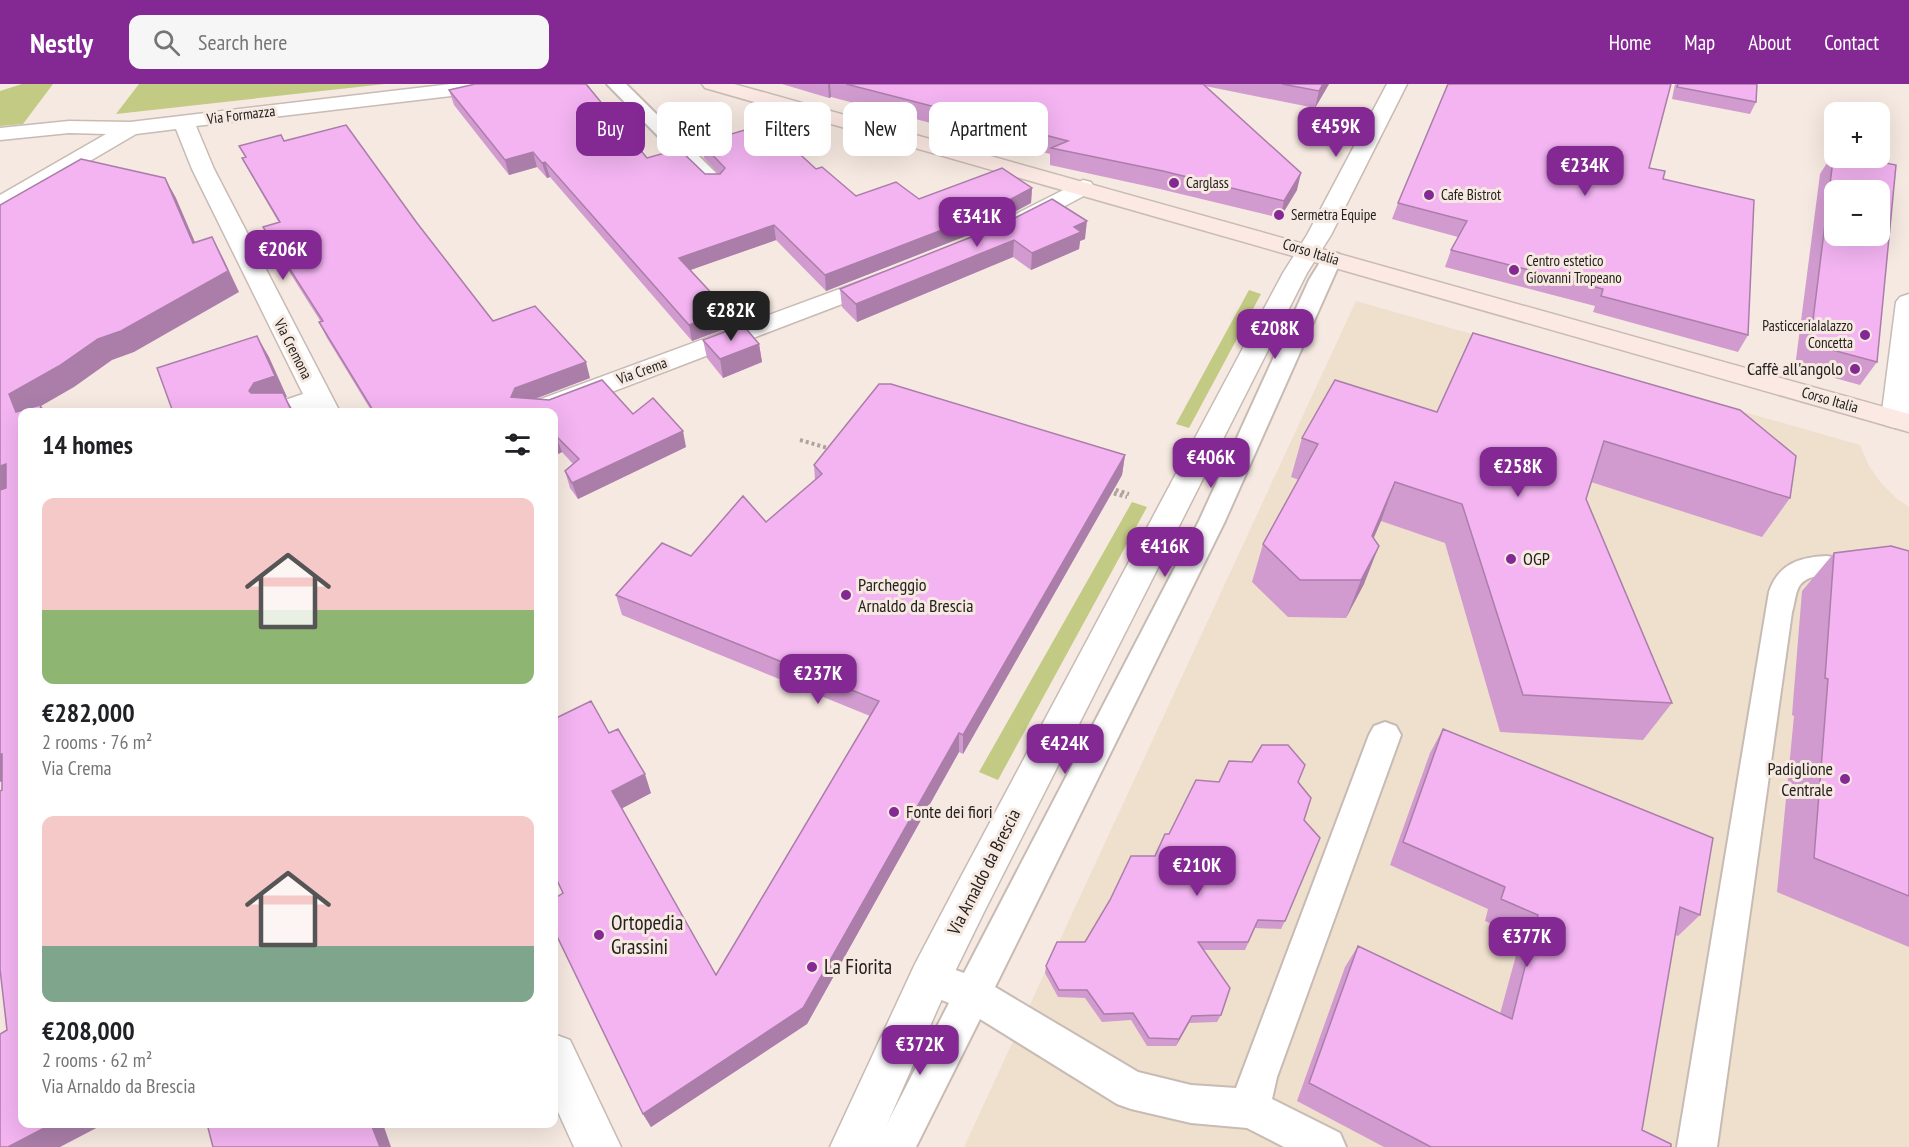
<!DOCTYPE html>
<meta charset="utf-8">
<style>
body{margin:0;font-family:"PT Sans Narrow",sans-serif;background:#f6f6f6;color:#202124;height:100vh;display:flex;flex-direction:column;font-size:22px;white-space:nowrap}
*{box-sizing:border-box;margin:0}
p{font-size:20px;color:#757577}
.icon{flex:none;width:33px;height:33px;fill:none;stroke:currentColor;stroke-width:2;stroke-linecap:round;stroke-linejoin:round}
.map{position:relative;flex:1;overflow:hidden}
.drawer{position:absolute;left:18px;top:324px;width:540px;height:720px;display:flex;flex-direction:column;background:#fff;border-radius:12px;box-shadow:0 6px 24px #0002}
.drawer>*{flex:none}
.guide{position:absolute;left:576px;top:18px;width:570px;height:54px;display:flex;gap:12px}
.buttons{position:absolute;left:1824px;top:18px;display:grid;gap:12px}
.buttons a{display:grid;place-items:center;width:66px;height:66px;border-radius:12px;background:#fff;box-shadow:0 6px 24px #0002;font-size:30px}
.price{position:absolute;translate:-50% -51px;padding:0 14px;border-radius:12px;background:#842893;color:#fff;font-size:20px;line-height:39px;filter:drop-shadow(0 2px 3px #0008)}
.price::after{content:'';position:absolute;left:50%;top:36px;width:18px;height:14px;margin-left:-9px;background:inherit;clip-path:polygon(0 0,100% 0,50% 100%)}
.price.selected{background:#222;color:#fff}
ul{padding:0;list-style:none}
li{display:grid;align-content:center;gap:12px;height:318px;padding:0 24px}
li span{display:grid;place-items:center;height:186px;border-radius:12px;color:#555}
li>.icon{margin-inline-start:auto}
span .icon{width:108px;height:108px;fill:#fffc;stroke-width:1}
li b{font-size:26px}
h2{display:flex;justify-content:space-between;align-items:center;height:72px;padding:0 24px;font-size:26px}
.pill{padding:0 21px;border-radius:12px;background:#fff;box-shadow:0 6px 24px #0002;font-size:21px;line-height:54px}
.pill.selected{background:#842893;color:#fff}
header{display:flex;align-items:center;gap:36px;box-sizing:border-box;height:84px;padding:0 30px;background:#842893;color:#fff}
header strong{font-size:28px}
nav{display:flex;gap:33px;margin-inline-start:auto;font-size:21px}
.search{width:420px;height:54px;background:#f6f6f6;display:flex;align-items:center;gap:15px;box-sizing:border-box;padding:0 21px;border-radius:12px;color:#757577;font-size:22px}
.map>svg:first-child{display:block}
</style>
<header>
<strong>Nestly</strong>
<div class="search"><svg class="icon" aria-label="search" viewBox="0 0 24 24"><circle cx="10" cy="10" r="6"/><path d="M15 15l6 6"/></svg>Search here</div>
<nav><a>Home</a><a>Map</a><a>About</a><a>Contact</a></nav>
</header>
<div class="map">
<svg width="1909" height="1063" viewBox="0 0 1909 1063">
<rect width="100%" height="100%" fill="#f6e9e1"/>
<!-- medical -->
<path fill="#efdfcd" d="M1356,217L1860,361L1869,382L1882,400L1896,414L1909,423V1063H964Z"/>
<!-- green -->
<path fill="#c2ca83" d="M22,0H53L23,40L0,42V7Z
M139,0H385L116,30Z
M1249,206L1261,210L1189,344L1176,340Z
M1132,418L1147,423L998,696L979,688Z"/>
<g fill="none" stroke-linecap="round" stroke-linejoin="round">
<defs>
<path id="lane" d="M607,0H626L722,95L725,99L722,103H708Z
M1332,168L1339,170L1342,174L1225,437L995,903L1138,988L1191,1001L1236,1004L1369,651L1374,642L1385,638L1396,642L1401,651L1277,993L1272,1015L1340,1049L1346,1063H1284L1247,1044L1191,1039L1131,1025L1117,1020L980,935L916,1063H875L949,919L917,906L912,894L917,882L930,877L964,889L1199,437L1309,196L1325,170Z
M1827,472L1864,479L1909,493V514C1885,507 1819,477 1800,501C1795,508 1795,519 1792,528L1717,1063H1677L1769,508C1778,480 1800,473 1827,472Z"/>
<path id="street" d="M451,0H512L509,4L502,6L196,42L214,85L340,328H312L311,326L304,328H263L267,322L303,310L192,85L176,45L136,50L8,125L0,127V111L106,50L69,49L0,56V44L69,37L130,38Z
M1387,0H1407L1331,151L1307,189L984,828L945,908L877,1063H830L915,880L956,802L1283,189L1307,151Z
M1083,96L1091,98L1094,103L1091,108L1024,144L1016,146L1008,144L1004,139L1008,134Z
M883,189L892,191L895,196L892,201L554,330L518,328L522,322Z
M1909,210V335L1905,341L1895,344L1885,341L1881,335L1896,218L1900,213Z
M554,950L570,956L621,1063H574L554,1019Z"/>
<path id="secondary" d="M702,0H734L1909,330V348L705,4Z"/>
</defs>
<!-- lane casing -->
<use href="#lane" stroke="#c7bbb4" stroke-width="4"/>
<!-- street casing -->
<use href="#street" stroke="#c7bbb4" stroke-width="3"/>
<!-- secondary casing -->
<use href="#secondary" stroke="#c7bbb4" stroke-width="3"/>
<!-- path -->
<path stroke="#aea49d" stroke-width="4" stroke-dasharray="3 3" stroke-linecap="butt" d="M800,356L831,365
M1110,404L1129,410
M1108,408L1127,413"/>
<!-- lane -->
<use href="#lane" fill="#fff" fill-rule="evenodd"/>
<!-- street -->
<use href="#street" fill="#fff" fill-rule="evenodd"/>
<!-- secondary -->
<use href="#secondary" fill="#fde9e4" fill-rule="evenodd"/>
</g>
<!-- wall -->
<path fill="#d19bcf" d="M473,0H586L647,74L705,90H719L704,74L701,59L791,62L816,85L856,112L919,115L1032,104L1031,119L981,146L826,207L776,156L690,186L728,227L730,243L692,257L550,93L547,94L537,83L509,91L454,21L449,6L473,1Z
M782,0H1329L1315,24L1205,2L1297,106L1280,134L1160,105L1050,81V70L831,13L829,14Z
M1675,0H1757L1756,18L1750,30L1672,15Z
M284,57L417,139L493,237L590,294L535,315L633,330L686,363L578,415L570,404L565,387L573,380L562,368L554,372V328H372L327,254L319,238H321L271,159L263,143L279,139L250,89L242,74L245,73L239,62Z
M1834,68L1877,278L1860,301L1795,283L1820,90Z
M1649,84L1663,95L1748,251L1738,268L1593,228L1595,222L1445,183L1451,166L1458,153L1392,135L1398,119Z
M999,142L1085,155L1080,157L1079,165L1031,186L1013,173L857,238L842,223L840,205Z
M1473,249L1790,414L1762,453L1591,398L1586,415L1672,619L1643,656L1500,648L1445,459L1381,437L1373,454L1364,500L1346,534L1288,533L1252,498L1263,460L1299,396L1291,393L1302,354L1437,328Z
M703,256L759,260L762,278L723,294L707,274Z
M1125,371L1122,391L963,670L959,668L807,940L651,1043L643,1030L563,809L609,649L651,709L622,724L716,891L870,632L622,531L616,511L691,472L766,438L815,396L814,381Z
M1909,467V863L1777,808L1794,632L1792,631L1802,507L1834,469Z
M1443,645L1700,831L1678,852L1675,851L1642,1046L1671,1063H1384L1297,1017L1345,883L1358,862L1500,930L1521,853L1485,837L1488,825L1390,781L1430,669Z
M1219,698H1298L1304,736L1285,837L1281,845L1255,844L1245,866H1203L1221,931L1217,938L1189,939L1176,962H1147L1131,936L1102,938L1085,914L1058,913L1045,889L1046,882L1085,858L1155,772L1169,750Z"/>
<!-- shaded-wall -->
<path fill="#aa7ea9" d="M828,0H830L831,13L829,14Z
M1323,0H1329L1315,24L1319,7Z
M533,68L537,83L509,91L505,76Z
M545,78L550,93L547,94L542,79Z
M1301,89L1297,106L1280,134L1284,117Z
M165,94L176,114L204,179L193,159Z
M1032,104L1031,119L981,146L826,207L825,191Z
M1087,137L1085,155L1080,157L1079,165L1031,186L1032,169L1074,143Z
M774,141L776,156L682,189L679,174Z
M212,153L223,174L239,208L134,268L112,276L74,303L41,322L46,328H16L9,310Z
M1014,156L1013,173L857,238L856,220Z
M728,227L730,243L692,257L689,241Z
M257,252L269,273L287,313H285L294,328L266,320L249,307Z
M759,260L762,278L723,294L720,275Z
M586,278L590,294L521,320L511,313L515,304Z
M683,347L686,363L578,415L572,399Z
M556,352L562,368L554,372V353Z
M1125,371L1122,391L963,670V651Z
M6,380L22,400L0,408V382Z
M1395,398L1381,437L1358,491L1372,452Z
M1379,462L1364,500L1346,534L1361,496Z
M959,649V668L807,940L651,1043L643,1030Z
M0,670H2L22,689L0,698Z
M645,690L651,709L619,726L612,707Z
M1192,932L1189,939L1176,962L1179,955Z
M52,1040H104L60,1063H8Z
M371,1040H383L391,1063H380Z"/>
<!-- building -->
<path fill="#f3b4f1" stroke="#aa7ea9" stroke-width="1.5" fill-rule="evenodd" d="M475,0H586L647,74L679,65L705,90H720L725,84L701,59L782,35L791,62L816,85L822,83L856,112L896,98L919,115L1002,84L1032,104L981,131L825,191L774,141L679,174L728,227L689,241L545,78L542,79L533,68L505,76L449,6Z
M846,0H1203L1301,89L1284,117L1163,87L1051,64L1068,57Z
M1282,0H1323L1319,7Z
M1448,0H1671L1649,84L1665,87L1663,95L1754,116L1748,251L1601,212L1603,205L1451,166L1467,137L1398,119Z
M1678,0H1757L1756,18L1677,3Z
M346,41L417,139L493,237L535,222L586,278L515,304L511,313L549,316L602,296L633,330L653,314L683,347L572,399L565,387L579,375L556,352L554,353V328H374L319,238L323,237L263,143L280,138L242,74L246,73L239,62L281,51L284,57Z
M1834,68V74H1861L1896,81L1877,278L1810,260ZM1834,106H1880V152H1834Z
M81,75L165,94L193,159L212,153L228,187L121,247L98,255L59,282L9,310L16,328L40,321L42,328H22V1040H52L8,1063H0V950L7,946L0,885V707L2,706V670H0V406L6,404V380L0,382V121Z
M1052,115L1087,137L1074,143L1081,148L1032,169L1014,156L856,220L840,205L999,142Z
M743,241L759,260L720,275L703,256Z
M1473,249L1740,326L1796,372L1790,414L1604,357L1586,415L1672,619L1523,611L1462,420L1395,398L1372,452L1379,462L1361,496H1300L1263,460L1318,360L1302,354L1335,296L1437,328Z
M257,252L275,292L254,299L249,307L251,309H283L292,328H173L157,284Z
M879,300H891L1125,371L963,651L959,649L803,924L643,1030L554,846V815L563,809L554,790V635L591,617L609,649L618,645L645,690L612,707L716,891L879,617L616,511L662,459L691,472L743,412L766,438L822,390L814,381Z
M1891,462L1909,467V812L1814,774L1828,595L1825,594L1834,469Z
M1443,645L1713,754L1700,831L1680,823L1642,1046L1671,1060V1063H1431L1309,999L1358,862L1512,935L1538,831L1501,815L1505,803L1403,758Z
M1262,661H1288L1305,681L1298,698L1311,714L1304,736L1320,754L1285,837L1258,836L1248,858H1198L1230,904L1221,931L1192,932L1179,955L1149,954L1133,929L1104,930L1087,906H1059L1046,882L1057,858H1085L1110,816L1131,772H1155L1165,750H1169L1196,696L1219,698L1229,677L1252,678Z
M207,1040H371L380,1063H213Z"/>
<!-- markers -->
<g fill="#842893" stroke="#f6e9e1" stroke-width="2">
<circle cx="1174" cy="99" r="6"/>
<circle cx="1429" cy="111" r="6"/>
<circle cx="1279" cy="131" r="6"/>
<circle cx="1514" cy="186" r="6"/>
<circle cx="1865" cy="251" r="6"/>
<circle cx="1855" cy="285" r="6"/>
<circle cx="1511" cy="475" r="6"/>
<circle cx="846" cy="511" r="6"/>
<circle cx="1845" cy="695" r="6"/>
<circle cx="894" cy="728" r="6"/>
<circle cx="599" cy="851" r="6"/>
<circle cx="812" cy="883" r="6"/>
</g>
<g text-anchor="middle" stroke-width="6" stroke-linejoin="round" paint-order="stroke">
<!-- far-street labels -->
<g font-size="15" fill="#25211e" stroke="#f6e9e1">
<text transform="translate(241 31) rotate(-7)" y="5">Via Formazza</text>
<text transform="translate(1311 168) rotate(17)" y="5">Corso Italia</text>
<text transform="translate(293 265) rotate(63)" y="5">Via Cremona</text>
<text transform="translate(642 287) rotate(-20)" y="5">Via Crema</text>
<text transform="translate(1830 316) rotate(16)" y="5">Corso Italia</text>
</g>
<!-- far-poi labels -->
<g font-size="15" fill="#25211e" stroke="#f6e9e1" text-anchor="start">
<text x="1186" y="104">Carglass</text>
<text x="1441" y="116">Cafe Bistrot</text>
<text x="1291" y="136">Sermetra Equipe</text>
<text x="1526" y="182">Centro estetico<tspan x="1526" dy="17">Giovanni Tropeano</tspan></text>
<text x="1853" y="247" text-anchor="end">PasticceriaIalazzo<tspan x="1853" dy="17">Concetta</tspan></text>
</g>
<!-- poi labels -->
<g font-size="18" fill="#25211e" stroke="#f6e9e1" text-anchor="start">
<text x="1843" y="291" text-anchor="end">Caffè all'angolo</text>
<text x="1523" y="481">OGP</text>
<text x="858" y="507">Parcheggio<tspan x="858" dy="21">Arnaldo da Brescia</tspan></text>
<text x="1833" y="691" text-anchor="end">Padiglione<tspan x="1833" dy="21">Centrale</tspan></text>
<text x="906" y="734">Fonte dei fiori</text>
</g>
<!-- street labels -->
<g font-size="18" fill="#25211e" stroke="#f6e9e1">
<text transform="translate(984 788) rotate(-63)" y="6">Via Arnaldo da Brescia</text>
</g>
<!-- near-poi labels -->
<g font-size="21" fill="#25211e" stroke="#f6e9e1" text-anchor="start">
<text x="611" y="846">Ortopedia<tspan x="611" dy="24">Grassini</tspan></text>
<text x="824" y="890">La Fiorita</text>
</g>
</g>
</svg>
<div class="buttons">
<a>+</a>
<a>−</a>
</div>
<b class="price" style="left:1336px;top:74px">€459K</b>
<b class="price" style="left:1585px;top:113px">€234K</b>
<b class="price" style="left:977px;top:164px">€341K</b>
<b class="price" style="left:283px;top:197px">€206K</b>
<b class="price selected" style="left:731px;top:258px">€282K</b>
<b class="price" style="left:1275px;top:276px">€208K</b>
<b class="price" style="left:1211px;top:405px">€406K</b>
<b class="price" style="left:1518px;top:414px">€258K</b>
<b class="price" style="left:1165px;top:494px">€416K</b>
<b class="price" style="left:818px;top:621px">€237K</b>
<b class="price" style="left:1065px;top:691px">€424K</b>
<b class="price" style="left:1197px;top:813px">€210K</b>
<b class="price" style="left:1527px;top:884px">€377K</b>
<b class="price" style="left:920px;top:992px">€372K</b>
<div class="guide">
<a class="pill selected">Buy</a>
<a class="pill">Rent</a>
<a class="pill">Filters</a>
<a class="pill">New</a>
<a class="pill">Apartment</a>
</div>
<section class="drawer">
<h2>14 homes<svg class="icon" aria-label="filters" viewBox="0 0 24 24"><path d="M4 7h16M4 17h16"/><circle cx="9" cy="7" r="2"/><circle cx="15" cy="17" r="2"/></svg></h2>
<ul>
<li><span style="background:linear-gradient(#f6c9c9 60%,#8fb573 0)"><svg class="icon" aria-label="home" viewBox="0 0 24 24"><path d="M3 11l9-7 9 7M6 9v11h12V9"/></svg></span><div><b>€282,000</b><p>2 rooms · 76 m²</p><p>Via Crema</p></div></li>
<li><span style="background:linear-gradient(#f6c9c9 70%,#7fa58c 0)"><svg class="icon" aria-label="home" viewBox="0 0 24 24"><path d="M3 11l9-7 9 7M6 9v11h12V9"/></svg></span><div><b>€208,000</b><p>2 rooms · 62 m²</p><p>Via Arnaldo da Brescia</p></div></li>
</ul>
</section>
</div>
